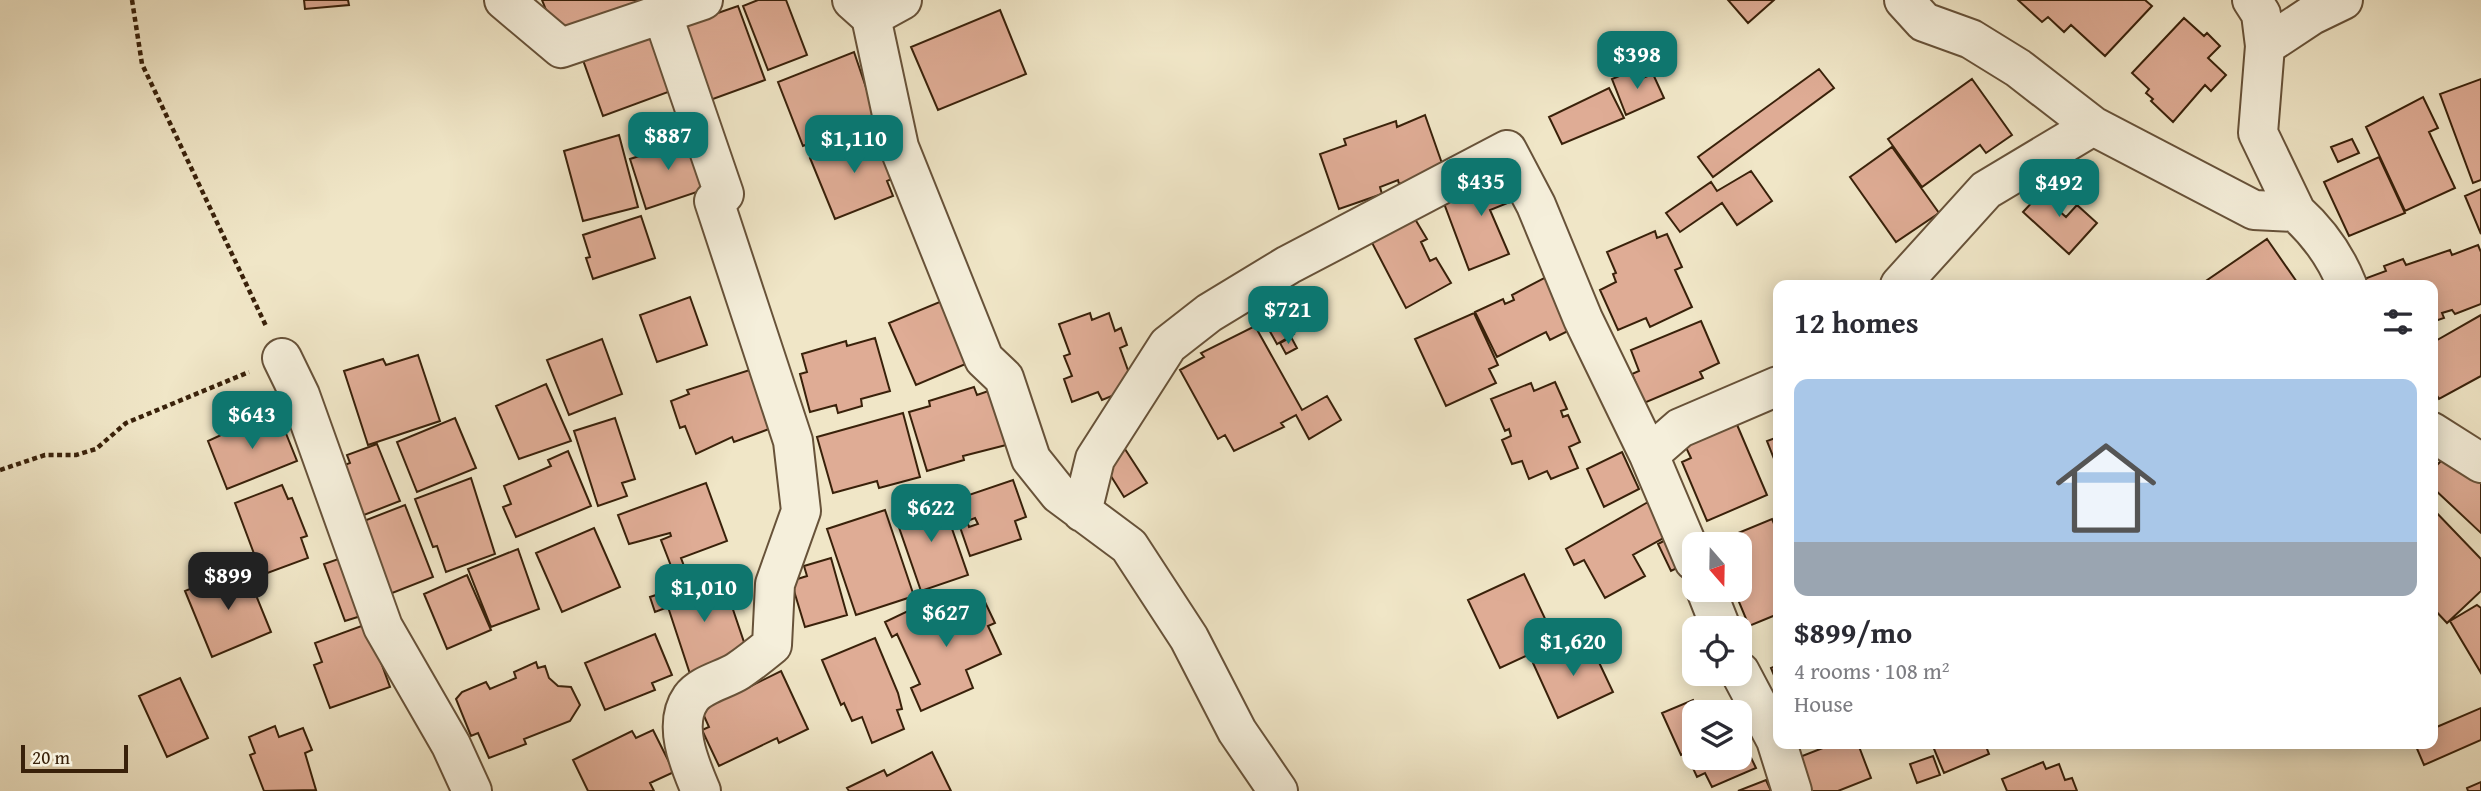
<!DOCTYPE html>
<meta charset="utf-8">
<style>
body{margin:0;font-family:"Gentium Book Plus",serif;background:#f2f2f3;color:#2b2b33;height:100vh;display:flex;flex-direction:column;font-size:26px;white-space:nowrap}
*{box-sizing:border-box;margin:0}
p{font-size:23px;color:#7c7c81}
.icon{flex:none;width:38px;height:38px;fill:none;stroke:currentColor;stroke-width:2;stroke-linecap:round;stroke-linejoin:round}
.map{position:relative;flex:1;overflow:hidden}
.side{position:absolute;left:1773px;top:280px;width:665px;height:469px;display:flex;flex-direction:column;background:#fff;border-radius:14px;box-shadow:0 4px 18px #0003}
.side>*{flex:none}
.needle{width:46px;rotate:160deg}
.fabs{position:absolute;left:1682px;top:532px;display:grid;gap:14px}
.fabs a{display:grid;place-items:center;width:70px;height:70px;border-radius:14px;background:#fff;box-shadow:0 4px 18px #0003;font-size:35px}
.scale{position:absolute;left:21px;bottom:18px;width:107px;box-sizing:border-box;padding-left:7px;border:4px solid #39210a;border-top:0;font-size:19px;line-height:24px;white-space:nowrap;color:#39210a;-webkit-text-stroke:5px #f5efdb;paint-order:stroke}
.price{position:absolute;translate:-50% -60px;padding:0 16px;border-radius:14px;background:#0f766e;color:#fff;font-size:23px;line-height:46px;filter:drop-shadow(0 2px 4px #0008)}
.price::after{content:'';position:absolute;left:50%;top:42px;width:21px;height:16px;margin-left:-10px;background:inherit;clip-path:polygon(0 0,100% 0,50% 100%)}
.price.current{background:#222;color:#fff}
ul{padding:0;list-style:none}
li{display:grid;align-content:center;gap:14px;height:371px;padding:0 21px}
li span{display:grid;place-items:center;height:217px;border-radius:14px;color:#555}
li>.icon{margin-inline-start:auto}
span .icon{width:126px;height:126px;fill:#fffc;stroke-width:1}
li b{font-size:30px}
h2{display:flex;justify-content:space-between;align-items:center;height:84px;padding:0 21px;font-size:30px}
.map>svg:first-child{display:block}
</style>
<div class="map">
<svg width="2481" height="791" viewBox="0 0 2481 791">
<rect width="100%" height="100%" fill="#f0e6c7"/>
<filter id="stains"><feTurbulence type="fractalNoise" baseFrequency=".00286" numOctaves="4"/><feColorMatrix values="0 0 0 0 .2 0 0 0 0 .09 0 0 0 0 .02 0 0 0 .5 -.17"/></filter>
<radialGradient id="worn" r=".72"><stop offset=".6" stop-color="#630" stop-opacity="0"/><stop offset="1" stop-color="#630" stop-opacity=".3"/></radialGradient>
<!-- building -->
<path fill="#dfac95" stroke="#39210a" stroke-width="2" fill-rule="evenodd" d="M304,0H348L349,5L305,9Z
M542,0H641L643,6L558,40Z
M758,0H786L807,55L768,70L743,6Z
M1728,0H1774L1748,23Z
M2018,0H2145L2152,6L2105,56L2071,25L2064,32L2048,17L2042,22Z
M738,6L765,80L702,103L673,20L715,14Z
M1000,10L1026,74L938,110L911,47Z
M2184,18L2204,36L2207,33L2220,46L2208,58L2226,75L2211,91L2205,85L2173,122L2151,101L2153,99L2146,93L2149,89L2132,73Z
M658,32L679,88L603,116L583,60Z
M854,52L876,117L803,146L778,82Z
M1636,69L1640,79L1653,74L1664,98L1626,115L1612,79Z
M1819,69L1834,88L1713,177L1698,157Z
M1972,79L2012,135L1986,153L1980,145L1922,187L1888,139Z
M2481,79V180L2473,183L2440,94Z
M1609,88L1624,118L1562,144L1549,117Z
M2423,97L2438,128L2429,132L2455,188L2405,211L2366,127Z
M1425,115L1445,172L1399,184L1398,180L1380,187L1382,194L1339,209L1320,154L1346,145L1344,139L1396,121L1397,127Z
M684,132L709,188L646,209L630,159L655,151L653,143Z
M876,132L894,178L887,181L893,196L835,219L810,158Z
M619,135L638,207L583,221L564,151Z
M2352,139L2359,153L2338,162L2331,147Z
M1892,147L1939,213L1896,242L1850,177Z
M2379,157L2405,213L2349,236L2324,182Z
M1511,171L1520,198L1490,210L1509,254L1469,270L1442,198Z
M1751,171L1772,201L1737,225L1722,203L1680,232L1666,213L1711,182L1717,191Z
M2051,182L2067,196L2057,209L2066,217L2077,205L2097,223L2069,254L2023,212Z
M2481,189V234L2465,196Z
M1412,214L1427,239L1421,242L1430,261L1436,258L1451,283L1406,308L1369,237Z
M641,216L655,258L593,279L586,258L590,257L583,235Z
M1655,231L1657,238L1667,234L1682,267L1675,270L1692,307L1650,327L1646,318L1618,330L1600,290L1616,282L1613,274L1616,273L1607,252Z
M2267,239L2299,285H2200Z
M2478,245L2481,252V304L2455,314L2452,310L2442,313L2444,318L2432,322V285H2366L2364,279L2386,271L2384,266L2403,259L2406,265L2450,250L2452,255Z
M1548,276L1574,328L1550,340L1546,332L1497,357L1475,312L1503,299L1505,304L1514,300L1512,295Z
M1270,292L1294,334L1277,344L1268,328L1264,330L1249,305Z
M690,297L707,345L657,362L640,315Z
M942,301L968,363L916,385L889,323Z
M1090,313L1092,320L1109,313L1115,331L1121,328L1127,345L1120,348L1134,387L1102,400L1098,392L1072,402L1064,379L1072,376L1064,356L1070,354L1059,324Z
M1474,313L1498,365L1489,369L1496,383L1446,406L1415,339Z
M2481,315V376L2439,399L2432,387V343Z
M1701,321L1719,363L1700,372L1703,378L1644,403L1632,374L1639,371L1631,350Z
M1255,326L1302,410L1327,396L1341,420L1309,439L1296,415L1281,423L1284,427L1234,451L1225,435L1218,439L1180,370L1204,357L1201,353Z
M1291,337L1297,348L1286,354L1280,343Z
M875,338L890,391L861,399L862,406L838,413L836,405L810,412L800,374L807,372L802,354L846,341L847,346Z
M602,339L622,394L569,415L547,360Z
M418,355L440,421L368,445L344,371L383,359L386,365Z
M756,368L777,426L734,442L732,437L696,454L685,426L680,428L671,401L689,394L687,390Z
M1555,382L1567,409L1561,411L1563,417L1568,415L1580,442L1569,447L1578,468L1551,479L1547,471L1529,479L1522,461L1512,464L1502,440L1511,436L1509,429L1505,431L1491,399L1531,383L1534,391Z
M546,384L571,441L519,459L496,406Z
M974,387L977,395L997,388L1014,443L963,456L964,460L927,471L909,412L930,406L929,401Z
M271,412L280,433L285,431L297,461L227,489L208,441Z
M903,413L920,477L879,488L877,481L833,493L817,437Z
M1732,413L1767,495L1707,521L1682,462L1691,458L1682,439Z
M455,418L476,468L417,492L397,442Z
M615,418L635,479L622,483L627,496L598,506L574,431Z
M1778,437V469L1767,441Z
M377,444L400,501L351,520L332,470L350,463L347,455Z
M1123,446L1147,483L1124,497L1099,457Z
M568,451L591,506L516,537L503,507L511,504L504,486L551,466L548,460Z
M1622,452L1639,489L1604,507L1587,469Z
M2450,452L2481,482V533L2432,487V470Z
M471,478L495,554L446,572L437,546L433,547L415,499Z
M1013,480L1026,517L1015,521L1021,539L970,556L951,501ZM975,518L978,524L969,527L967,521Z
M706,483L727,541L681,558L684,566L673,571L661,540L671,536L670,533L629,544L618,515Z
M282,485L288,499L292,498L307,536L301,538L308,558L262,575L235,503Z
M941,497L968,575L921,591L894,513Z
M1648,502L1667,536L1633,555L1645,576L1605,598L1584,560L1574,565L1566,549Z
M405,505L433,577L382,597L351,526Z
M2432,508L2481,559V591L2447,623L2432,607Z
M885,510L914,596L856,615L827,529Z
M1772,519L1778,534V614L1749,626L1734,590H1740V544L1714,543Z
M594,528L620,587L562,612L536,553Z
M1669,538L1683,565L1671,571L1658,544Z
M518,549L539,609L491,627L468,569Z
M344,557L364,615L345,621L324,564Z
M831,558L847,615L805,627L791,581L807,576L804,566Z
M244,566L271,632L212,657L185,591Z
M721,574L749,657L691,677L668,607L655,612L650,597Z
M1524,574L1556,642L1500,668L1468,600Z
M467,575L491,630L447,649L424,594Z
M975,597L978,605L985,602L995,623L988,626L1001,654L966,670L973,688L921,711L911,688L920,684L897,634L892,637L885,622L910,610L916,624Z
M2477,605L2481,608V673L2450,621Z
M367,624L390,687L330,708L314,665L322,662L315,643Z
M655,634L672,675L652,683L655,690L605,710L585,663Z
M1587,637L1613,692L1558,718L1533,663Z
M875,638L898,693L902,709L897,710L904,729L872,743L862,717L852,721L844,703L841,705L822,660Z
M536,662L538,668L545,666L549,678L558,686L571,687L580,705L570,721L524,739L526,744L489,758L478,733L471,736L456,699L462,692L486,682L490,689L516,678L514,672Z
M1778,665V685L1771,668Z
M781,671L808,729L779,743L777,738L719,766L702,730L709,727L700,707L727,694L729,697Z
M180,678L208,738L167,757L139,696Z
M1693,700L1698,711L1713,704L1715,709L1726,704L1730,712H1694V758H1740L1741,737L1756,768L1712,787L1705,773L1697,777L1686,753L1681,755L1662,713Z
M2481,708V740L2424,765L2415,744H2432V729Z
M275,726L279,737L303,728L312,750L305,753L316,790L264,791L250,755L255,753L249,737Z
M653,730L674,772L650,783L654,791H588L573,760L632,731L636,738Z
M1833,744H1858L1871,778L1838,791H1810L1797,758Z
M1932,744H1985L1989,754L1944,773Z
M932,752L951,791H849L847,788L884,770L887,776Z
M1933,756L1940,775L1917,783L1910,764Z
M2043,762L2046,769L2059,764L2065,780L2072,778L2077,791H2007L2002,779Z
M1766,780L1771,791H1738Z
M2481,782V791H2468L2467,788Z"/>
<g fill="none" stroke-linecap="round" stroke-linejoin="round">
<defs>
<path id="street" d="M504,0L561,48L703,0
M852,0L871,17L902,0
M1904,0L1924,22L1971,39L2018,68L2093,126L2254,210L2296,212C2318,232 2336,257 2347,285
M2252,0L2261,14L2265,46L2258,133L2296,212
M662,13L724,194L714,201L793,441L801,511L775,584L772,645C761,654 750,663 738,671C724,680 701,684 691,698C672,725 690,765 701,791
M871,17L899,147L984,359L1004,378L1031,459L1059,494L1129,546L1189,638L1237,731L1278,791
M2265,46L2312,15L2343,0
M1900,285L1986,190L2093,126
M282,358L300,395L383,627L451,745L472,791
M2432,432L2481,463
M1649,455L1680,428L1778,386
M1082,512L1095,459L1168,345L1209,313L1288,265L1507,150L1536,205L1583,319L1649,455L1694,561
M1706,590L1721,628
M1740,672L1776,740L1792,791"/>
</defs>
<!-- street casing -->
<use href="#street" stroke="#675239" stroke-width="42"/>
<!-- path -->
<path stroke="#39210a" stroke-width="4.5" stroke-dasharray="5 3.5" stroke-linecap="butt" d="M132,0L142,64L266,326
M0,470L45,455H76L96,449L126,423L249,372"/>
<!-- street -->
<use href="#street" stroke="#f5efdb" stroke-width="38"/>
</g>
<rect width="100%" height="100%" filter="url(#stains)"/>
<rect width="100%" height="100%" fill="url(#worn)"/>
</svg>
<div class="fabs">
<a><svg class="needle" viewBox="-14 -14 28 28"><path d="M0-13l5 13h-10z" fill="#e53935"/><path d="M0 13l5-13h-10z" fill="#7c7c81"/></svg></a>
<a><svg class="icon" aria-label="locate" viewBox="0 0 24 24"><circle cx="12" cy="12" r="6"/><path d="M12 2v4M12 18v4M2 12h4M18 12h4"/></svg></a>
<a><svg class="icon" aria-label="layers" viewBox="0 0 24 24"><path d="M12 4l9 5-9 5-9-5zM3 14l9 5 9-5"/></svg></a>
</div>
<div class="scale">20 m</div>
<b class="price" style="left:1637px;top:91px">$398</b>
<b class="price" style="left:668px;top:172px">$887</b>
<b class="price" style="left:854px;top:175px">$1,110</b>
<b class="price" style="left:1481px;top:218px">$435</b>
<b class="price" style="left:2059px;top:219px">$492</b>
<b class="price" style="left:1288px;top:346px">$721</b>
<b class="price" style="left:252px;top:451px">$643</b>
<b class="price" style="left:931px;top:544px">$622</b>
<b class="price current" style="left:228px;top:612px">$899</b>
<b class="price" style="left:704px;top:624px">$1,010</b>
<b class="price" style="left:946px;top:649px">$627</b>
<b class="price" style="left:1573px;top:678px">$1,620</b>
<section class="side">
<h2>12 homes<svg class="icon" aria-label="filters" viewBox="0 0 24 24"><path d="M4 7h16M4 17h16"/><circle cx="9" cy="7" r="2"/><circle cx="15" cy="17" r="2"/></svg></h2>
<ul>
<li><span style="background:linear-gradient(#a9c7e8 75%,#9aa5b1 0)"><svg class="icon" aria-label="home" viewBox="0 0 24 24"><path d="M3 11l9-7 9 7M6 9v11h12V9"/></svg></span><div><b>$899/mo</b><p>4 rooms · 108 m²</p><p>House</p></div></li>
</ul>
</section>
</div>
